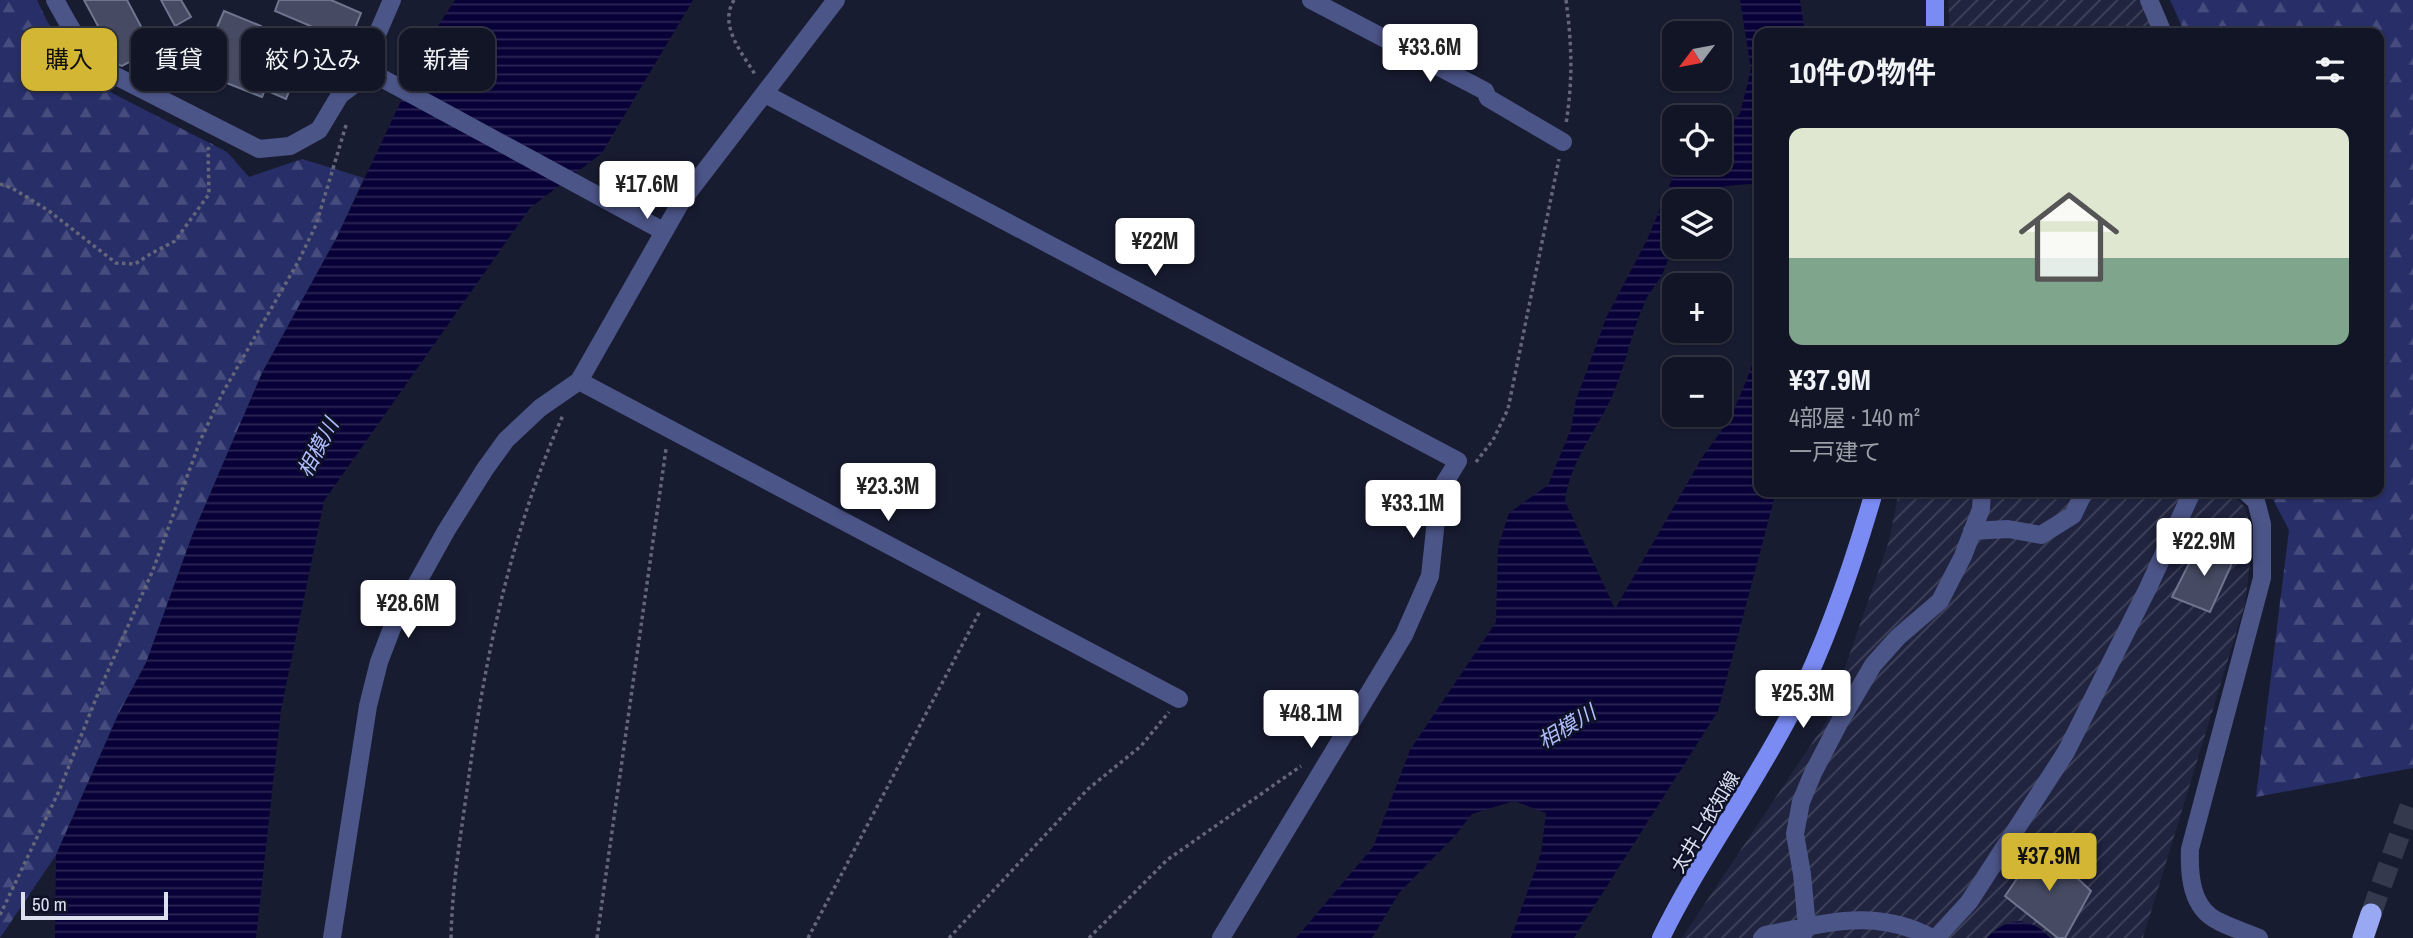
<!DOCTYPE html>
<html lang="ja">
<meta charset="utf-8">
<style>
body{margin:0;font-family:"Archivo Narrow","Noto Sans JP",sans-serif;background:#1f2232;color:#f1f3f6;height:100vh;display:flex;flex-direction:column;font-size:26px;white-space:nowrap}
*{box-sizing:border-box;margin:0}
p{font-size:23px;color:#9c9fa7}
.icon{flex:none;width:38px;height:38px;fill:none;stroke:currentColor;stroke-width:2;stroke-linecap:round;stroke-linejoin:round}
.map{position:relative;flex:1;overflow:hidden}
.panel{position:absolute;left:1754px;top:28px;width:630px;height:469px;display:flex;flex-direction:column;background:#121525;border-radius:14px;box-shadow:0 2px 5px #0004,0 0 0 2px #313442}
.panel>*{flex:none}
.banner{position:absolute;left:21px;top:28px;width:665px;height:63px;display:flex;gap:14px}
.needle{width:46px;rotate:238deg}
.tools{position:absolute;left:1662px;top:21px;display:grid;gap:14px}
.tools a{display:grid;place-items:center;width:70px;height:70px;border-radius:14px;background:#121525;box-shadow:0 2px 5px #0004,0 0 0 2px #313442;font-size:35px}
.scale{position:absolute;left:21px;bottom:18px;width:147px;box-sizing:border-box;padding-left:7px;border:4px solid #dce0ef;border-top:0;font-size:19px;line-height:24px;white-space:nowrap;color:#dce0ef;-webkit-text-stroke:5px #0f1227;paint-order:stroke}
.price{position:absolute;translate:-50% -60px;padding:0 16px;border-radius:7px;background:#fff;color:#222;font-size:23px;line-height:46px;filter:drop-shadow(0 2px 4px #0008)}
.price::after{content:'';position:absolute;left:50%;top:42px;width:21px;height:16px;margin-left:-10px;background:inherit;clip-path:polygon(0 0,100% 0,50% 100%)}
.price.current{background:#d4b635;color:#111}
ul{padding:0;list-style:none}
li{display:grid;align-content:center;gap:14px;height:371px;padding:0 35px}
li+li{border-top:2px solid #313442}
li span{display:grid;place-items:center;height:217px;border-radius:14px;color:#555}
li>.icon{margin-inline-start:auto}
span .icon{width:126px;height:126px;fill:#fffc;stroke-width:1}
li b{font-size:30px}
h2{display:flex;justify-content:space-between;align-items:center;height:84px;padding:0 35px;font-size:30px}
.chip{padding:0 24px;border-radius:14px;background:#121525;box-shadow:0 2px 5px #0004,0 0 0 2px #313442;font-size:24px;line-height:63px}
.chip.current{background:#d4b635;color:#111}
.map>svg:first-child{display:block}
</style>
<div class="map">
<svg width="2413" height="938" viewBox="0 0 2413 938">
<defs>
<pattern id="industrial-furrows" width="10" height="10" patternUnits="userSpaceOnUse" patternTransform="scale(1.75)"><rect width="10" height="10" fill="#20243f"/><path d="M-1 1l2-2M0 10L10 0M9 11l2-2" fill="none" stroke="#40445b"/></pattern>
<pattern id="forest-firs" width="22" height="20" patternUnits="userSpaceOnUse" patternTransform="scale(1.75)"><rect width="22" height="20" fill="#282e68"/><path d="M5 1l3.5 6h-7zM16 11l3.5 6h-7z" fill="#474c7e"/></pattern>
<pattern id="water-rules" width="6" height="5" patternUnits="userSpaceOnUse" patternTransform="scale(1.75)"><rect width="6" height="5" fill="#080137"/><path d="M0 2.5h6" fill="none" stroke="#2b2654"/></pattern>
</defs>
<rect width="100%" height="100%" fill="#181c31"/>
<!-- industrial -->
<path fill="url(#industrial-furrows)" d="M1948,0H2143L2157,33H1950Z
M1899,492H2229L2245,507L2253,536L2245,604L2143,938H1682L1826,722L1889,541Z"/>
<!-- forest -->
<path fill="url(#forest-firs)" d="M0,0H37L47,21L77,70L114,94L227,152L249,177L302,159L364,178L337,237L262,373L192,536L146,663L118,715L56,855L0,938Z
M2170,0H2413V768L2256,797L2289,530L2269,492H2378V33H2185Z"/>
<!-- water -->
<path fill="url(#water-rules)" d="M455,0H693L602,153L530,208L324,501L281,710L256,938H55L56,855L118,715L146,663L192,536L262,373L337,237L432,35Z
M1740,0H1800L1805,33H1759V184C1738,184 1705,186 1690,201H1675C1675,227 1673,251 1662,275C1657,284 1649,292 1645,302C1631,332 1626,365 1613,394C1597,431 1570,460 1565,501L1615,609L1703,456L1730,419L1747,379L1759,345V492H1776L1718,711L1574,938H1511L1541,853L1546,813L1514,801L1472,814L1454,837L1399,893L1372,938H1296L1373,847L1410,750L1496,622L1498,547L1509,513L1548,485L1571,429L1576,400L1606,318L1647,240L1673,177L1687,163H1720V131L1740,114L1751,69Z
M2019,921C2033,923 2041,928 2050,938H1987C1997,927 2005,923 2019,921Z"/>
<!-- building -->
<path fill="#464b63" stroke="#6f758f" stroke-width="2" d="M84,0H127L153,49L122,66L119,65Z
M161,0H181L191,17L175,26Z
M279,0H331L361,13L339,68L334,65L322,90L299,80L320,30L275,11Z
M224,11L261,26L245,66L270,77L262,97L224,82L227,75L205,66L217,36L214,34Z
M279,69L295,76L286,99L270,92Z
M2199,544L2234,559L2210,612L2172,597Z
M2041,844L2091,891L2065,938H2058L2005,896Z"/>
<g fill="none" stroke-linecap="round" stroke-linejoin="round">
<!-- highway-tunnel -->
<path stroke="#35394e" stroke-width="21" stroke-dasharray="21 10" stroke-linecap="butt" d="M2371,914L2413,798"/>
<!-- path -->
<path stroke="#636779" stroke-width="3.5" stroke-dasharray="3.5 3.5" stroke-linecap="butt" d="M734,0C718,26 743,54 756,76
M1566,0C1572,46 1573,78 1566,124
M0,184L12,188L49,211L116,263L135,264L152,253L175,241L209,194L208,149L212,144
M1476,462L1493,440L1508,409L1559,159
M0,915L59,791L99,691L153,570L200,441L222,394L298,262L316,225L347,122
M451,938C452,887 460,840 467,790C484,662 510,534 563,415
M597,938L666,449
M808,938L980,611
M949,938L1088,789L1141,746L1169,712
M1089,938L1167,860L1301,766"/>
<!-- minor -->
<path stroke="#4c5588" stroke-width="18" d="M55,0C70,26 82,52 106,71L259,149L290,146L319,130L340,95L356,83L392,0
M1311,0L1485,91L1488,98L1563,142
M2149,0L2163,33
M363,68L663,231
M765,94L1458,461L1439,492L1430,576L1404,635L1221,938
M579,381L1179,699
M2246,492L2256,501L2262,524V578L2190,849C2189,875 2191,908 2218,921C2231,928 2246,932 2259,938
M1972,531L2008,529L2041,535L2073,515L2084,492
M332,938L368,706L379,662L392,628L446,531L485,469L506,440L540,408L579,381L681,202L836,0
M1762,938L1765,935C1825,924 1874,907 1932,938
M1801,938L1807,927L1802,874L1795,834L1801,802L1813,773L1839,723L1873,665L1898,637L1940,601L1963,556L1981,509L1982,492
M1936,938L1969,902L2066,752L2148,588L2192,492"/>
<!-- major -->
<path stroke="#7b8bf4" stroke-width="18" d="M1935,0V33
M1661,938C1700,858 1754,786 1794,707C1828,638 1853,565 1874,492"/>
<!-- highway -->
<path stroke="#99a8f3" stroke-width="21" d="M2363,938L2371,914"/>
</g>
<g text-anchor="middle" stroke-width="5" stroke-linejoin="round" paint-order="stroke">
<!-- street labels -->
<g font-size="19" fill="#dce0ef" stroke="#0f1227">
<text transform="translate(1705 822) rotate(-59)" y="7">太井上依知線</text>
</g>
<!-- water labels -->
<g font-size="21" font-style="italic" fill="#afbdfd" stroke="#0f1227">
<text transform="translate(318 448) rotate(-62)" y="7">相模川</text>
<text transform="translate(1567 727) rotate(-31)" y="7">相模川</text>
</g>
</g>
</svg>
<div class="tools">
<a><svg class="needle" viewBox="-14 -14 28 28"><path d="M0-13l5 13h-10z" fill="#e53935"/><path d="M0 13l5-13h-10z" fill="#9c9fa7"/></svg></a>
<a><svg class="icon" aria-label="locate" viewBox="0 0 24 24"><circle cx="12" cy="12" r="6"/><path d="M12 2v4M12 18v4M2 12h4M18 12h4"/></svg></a>
<a><svg class="icon" aria-label="layers" viewBox="0 0 24 24"><path d="M12 4l9 5-9 5-9-5zM3 14l9 5 9-5"/></svg></a>
<a>+</a>
<a>−</a>
</div>
<div class="scale">50 m</div>
<b class="price" style="left:1430px;top:84px">¥33.6M</b>
<b class="price" style="left:647px;top:221px">¥17.6M</b>
<b class="price" style="left:1155px;top:278px">¥22M</b>
<b class="price" style="left:888px;top:523px">¥23.3M</b>
<b class="price" style="left:1413px;top:540px">¥33.1M</b>
<b class="price" style="left:2204px;top:578px">¥22.9M</b>
<b class="price" style="left:408px;top:640px">¥28.6M</b>
<b class="price" style="left:1803px;top:730px">¥25.3M</b>
<b class="price" style="left:1311px;top:750px">¥48.1M</b>
<b class="price current" style="left:2049px;top:893px">¥37.9M</b>
<div class="banner">
<a class="chip current">購入</a>
<a class="chip">賃貸</a>
<a class="chip">絞り込み</a>
<a class="chip">新着</a>
</div>
<section class="panel">
<h2>10件の物件<svg class="icon" aria-label="filters" viewBox="0 0 24 24"><path d="M4 7h16M4 17h16"/><circle cx="9" cy="7" r="2"/><circle cx="15" cy="17" r="2"/></svg></h2>
<ul>
<li><span style="background:linear-gradient(#dfe7d0 60%,#7fa58c 0)"><svg class="icon" aria-label="home" viewBox="0 0 24 24"><path d="M3 11l9-7 9 7M6 9v11h12V9"/></svg></span><div><b>¥37.9M</b><p>4部屋 · 140 m²</p><p>一戸建て</p></div></li>
</ul>
</section>
</div>
